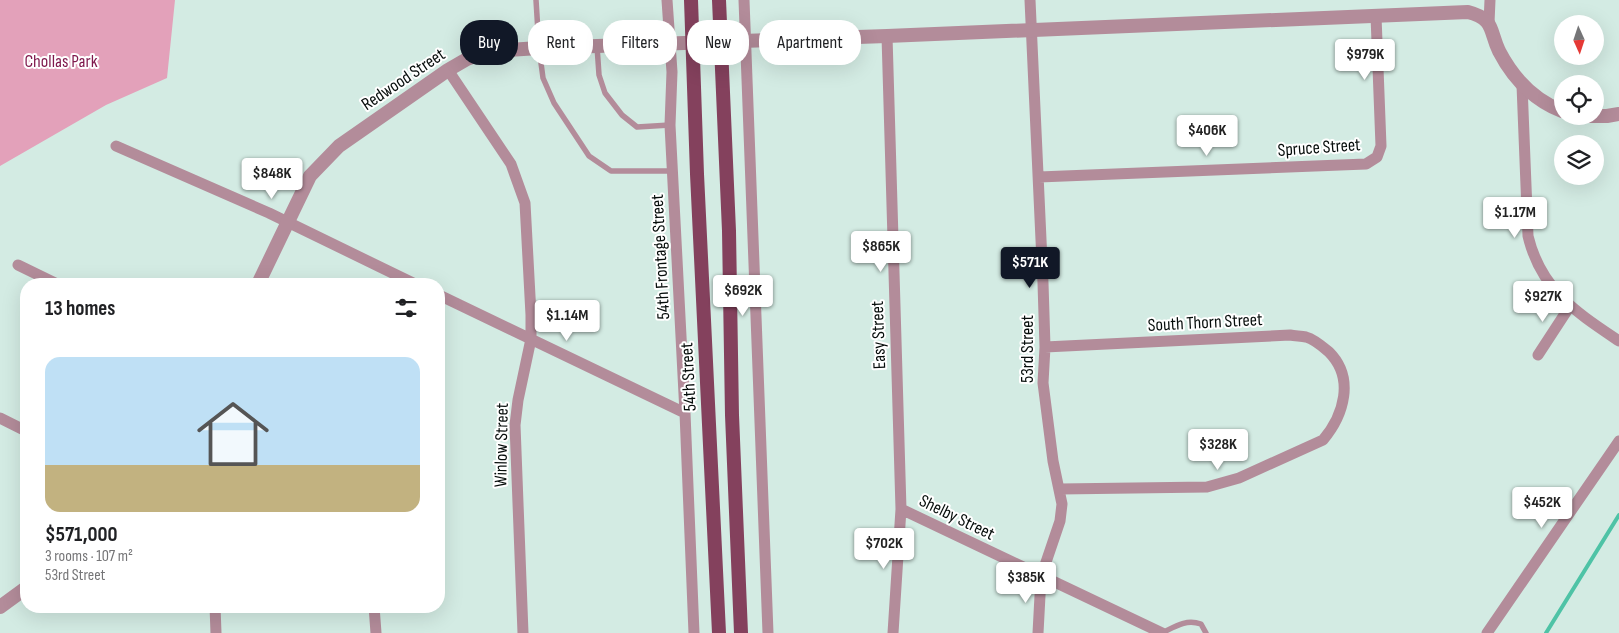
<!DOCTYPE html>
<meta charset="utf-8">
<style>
body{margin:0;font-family:"Sofia Sans Condensed",sans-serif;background:#f2f2f2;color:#202124;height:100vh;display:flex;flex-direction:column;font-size:19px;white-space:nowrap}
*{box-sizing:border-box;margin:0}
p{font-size:16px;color:#757577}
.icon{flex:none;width:28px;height:28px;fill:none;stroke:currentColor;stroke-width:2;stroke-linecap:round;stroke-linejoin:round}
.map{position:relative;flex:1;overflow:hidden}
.sheet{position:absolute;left:20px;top:278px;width:425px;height:335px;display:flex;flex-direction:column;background:#fff;border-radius:20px;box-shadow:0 5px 20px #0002}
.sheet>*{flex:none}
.guide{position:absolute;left:460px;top:20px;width:475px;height:45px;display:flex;gap:10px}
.needle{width:32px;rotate:177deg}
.controls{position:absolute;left:1554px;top:15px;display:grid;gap:10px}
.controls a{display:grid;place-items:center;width:50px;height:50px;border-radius:50%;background:#fff;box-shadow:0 5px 20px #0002;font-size:25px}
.price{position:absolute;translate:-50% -42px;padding:0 11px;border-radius:5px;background:#fff;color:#222;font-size:16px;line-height:32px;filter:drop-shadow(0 1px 2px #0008)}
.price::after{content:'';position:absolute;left:50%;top:30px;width:15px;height:11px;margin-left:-8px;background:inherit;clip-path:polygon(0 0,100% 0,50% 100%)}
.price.on{background:#111827;color:#fff}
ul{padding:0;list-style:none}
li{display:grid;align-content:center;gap:10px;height:265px;padding:0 25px}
li span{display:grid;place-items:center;height:155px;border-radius:15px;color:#555}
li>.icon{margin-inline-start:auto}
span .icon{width:90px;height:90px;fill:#fffc;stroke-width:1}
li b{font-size:21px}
h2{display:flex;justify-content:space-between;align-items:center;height:60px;padding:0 25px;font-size:21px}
.chip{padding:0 18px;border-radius:20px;background:#fff;box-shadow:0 5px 20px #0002;font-size:18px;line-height:45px}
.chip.on{background:#111827;color:#fff}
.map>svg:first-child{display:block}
</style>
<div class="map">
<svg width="1619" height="633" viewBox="0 0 1619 633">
<rect width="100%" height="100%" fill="#d3ebe3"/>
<!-- green -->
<path fill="#e3a1ba" d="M0,0H175L167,78L106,105L0,166Z"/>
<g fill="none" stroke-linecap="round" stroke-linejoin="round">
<!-- stream -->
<path stroke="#4ec3a6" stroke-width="4" d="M1546,633L1619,515"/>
<!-- service -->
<path stroke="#b38c9a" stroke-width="5.5" d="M536,0L539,48L543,78L554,103L589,156L611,171H672
M597,46L599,75L605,93L622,115L637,127L670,125
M1162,633C1176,626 1186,619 1201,624L1206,633"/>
<!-- minor -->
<path stroke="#b38c9a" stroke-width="11" d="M667,0L672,72L670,125L685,413L694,633
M744,0L768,633
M1030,0L1043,283L1045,347L1043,383L1053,461L1062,504L1060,521L1041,577L1038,633
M1489,23L1490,0
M887,36L901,509L893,633
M448,70L511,164L525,203L531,315V339L518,400L515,425L523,633
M1522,85L1528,236C1541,290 1576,312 1619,341
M116,146L269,213L415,284
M1039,177L1366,164L1377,157L1381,146L1376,16
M18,265L57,284
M439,295L685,413
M1045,347L1290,335C1295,336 1301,336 1306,337C1314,339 1322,346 1329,352C1355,378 1344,415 1323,440L1239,478L1207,487L1060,489
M1538,355L1570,306
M0,418L26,431
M901,509L1162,633
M215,606L216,633
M374,606L376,633
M1487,633L1619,441"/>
<!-- tertiary -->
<path stroke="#b38c9a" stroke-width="14" d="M1588,116H1607L1619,114
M258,284L310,176L339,146L448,70L467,59L490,51L539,48L887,36L1468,12C1495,19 1489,30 1499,51C1513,78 1534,100 1562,111
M0,607L26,588"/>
<!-- primary -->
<path stroke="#84415d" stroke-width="14" d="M691,0L697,174L719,633
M719,0L729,231L732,415L741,633"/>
</g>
<g text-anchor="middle" stroke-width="4" stroke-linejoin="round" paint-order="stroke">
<!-- park labels -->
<g font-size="18" fill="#7f194d" stroke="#fff">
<text x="61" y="67">Chollas Park</text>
</g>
<!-- street labels -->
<g font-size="18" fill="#060d0b" stroke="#fff">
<text transform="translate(403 79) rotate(-34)" y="6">Redwood Street</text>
<text transform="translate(1319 147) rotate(-4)" y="6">Spruce Street</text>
<text transform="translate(660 257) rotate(-93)" y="6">54th Frontage Street</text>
<text transform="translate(1205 322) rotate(-3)" y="6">South Thorn Street</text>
<text transform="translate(878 335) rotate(-92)" y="6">Easy Street</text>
<text transform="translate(1027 349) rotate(-90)" y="6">53rd Street</text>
<text transform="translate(688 377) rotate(-93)" y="6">54th Street</text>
<text transform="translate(501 445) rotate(-89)" y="6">Winlow Street</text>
<text transform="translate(957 517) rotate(26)" y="6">Shelby Street</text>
</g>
</g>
</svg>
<div class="controls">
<a><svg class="needle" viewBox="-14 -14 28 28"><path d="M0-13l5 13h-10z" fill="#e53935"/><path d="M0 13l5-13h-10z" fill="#757577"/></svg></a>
<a><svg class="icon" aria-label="locate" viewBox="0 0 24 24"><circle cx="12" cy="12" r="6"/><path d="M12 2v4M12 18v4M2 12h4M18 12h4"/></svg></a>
<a><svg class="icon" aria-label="layers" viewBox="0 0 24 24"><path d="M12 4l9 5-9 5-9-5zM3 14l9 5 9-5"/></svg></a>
</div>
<b class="price" style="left:1365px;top:81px">$979K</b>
<b class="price" style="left:1207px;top:157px">$406K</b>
<b class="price" style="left:272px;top:200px">$848K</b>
<b class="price" style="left:1515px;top:239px">$1.17M</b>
<b class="price" style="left:881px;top:273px">$865K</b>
<b class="price on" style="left:1030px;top:289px">$571K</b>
<b class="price" style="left:743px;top:317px">$692K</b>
<b class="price" style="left:1543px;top:323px">$927K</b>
<b class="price" style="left:567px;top:342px">$1.14M</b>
<b class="price" style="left:1218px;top:471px">$328K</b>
<b class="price" style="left:1542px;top:529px">$452K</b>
<b class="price" style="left:884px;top:570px">$702K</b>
<b class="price" style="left:1026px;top:604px">$385K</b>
<div class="guide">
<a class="chip on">Buy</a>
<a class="chip">Rent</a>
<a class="chip">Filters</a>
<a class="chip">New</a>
<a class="chip">Apartment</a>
</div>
<section class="sheet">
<h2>13 homes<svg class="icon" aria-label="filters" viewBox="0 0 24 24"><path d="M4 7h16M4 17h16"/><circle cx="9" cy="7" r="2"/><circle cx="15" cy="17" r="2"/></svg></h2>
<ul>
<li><span style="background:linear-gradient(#bfe0f5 70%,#c2b280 0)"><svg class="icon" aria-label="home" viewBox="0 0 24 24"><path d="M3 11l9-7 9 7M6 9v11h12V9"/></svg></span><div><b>$571,000</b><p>3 rooms · 107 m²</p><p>53rd Street</p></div></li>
</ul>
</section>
</div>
